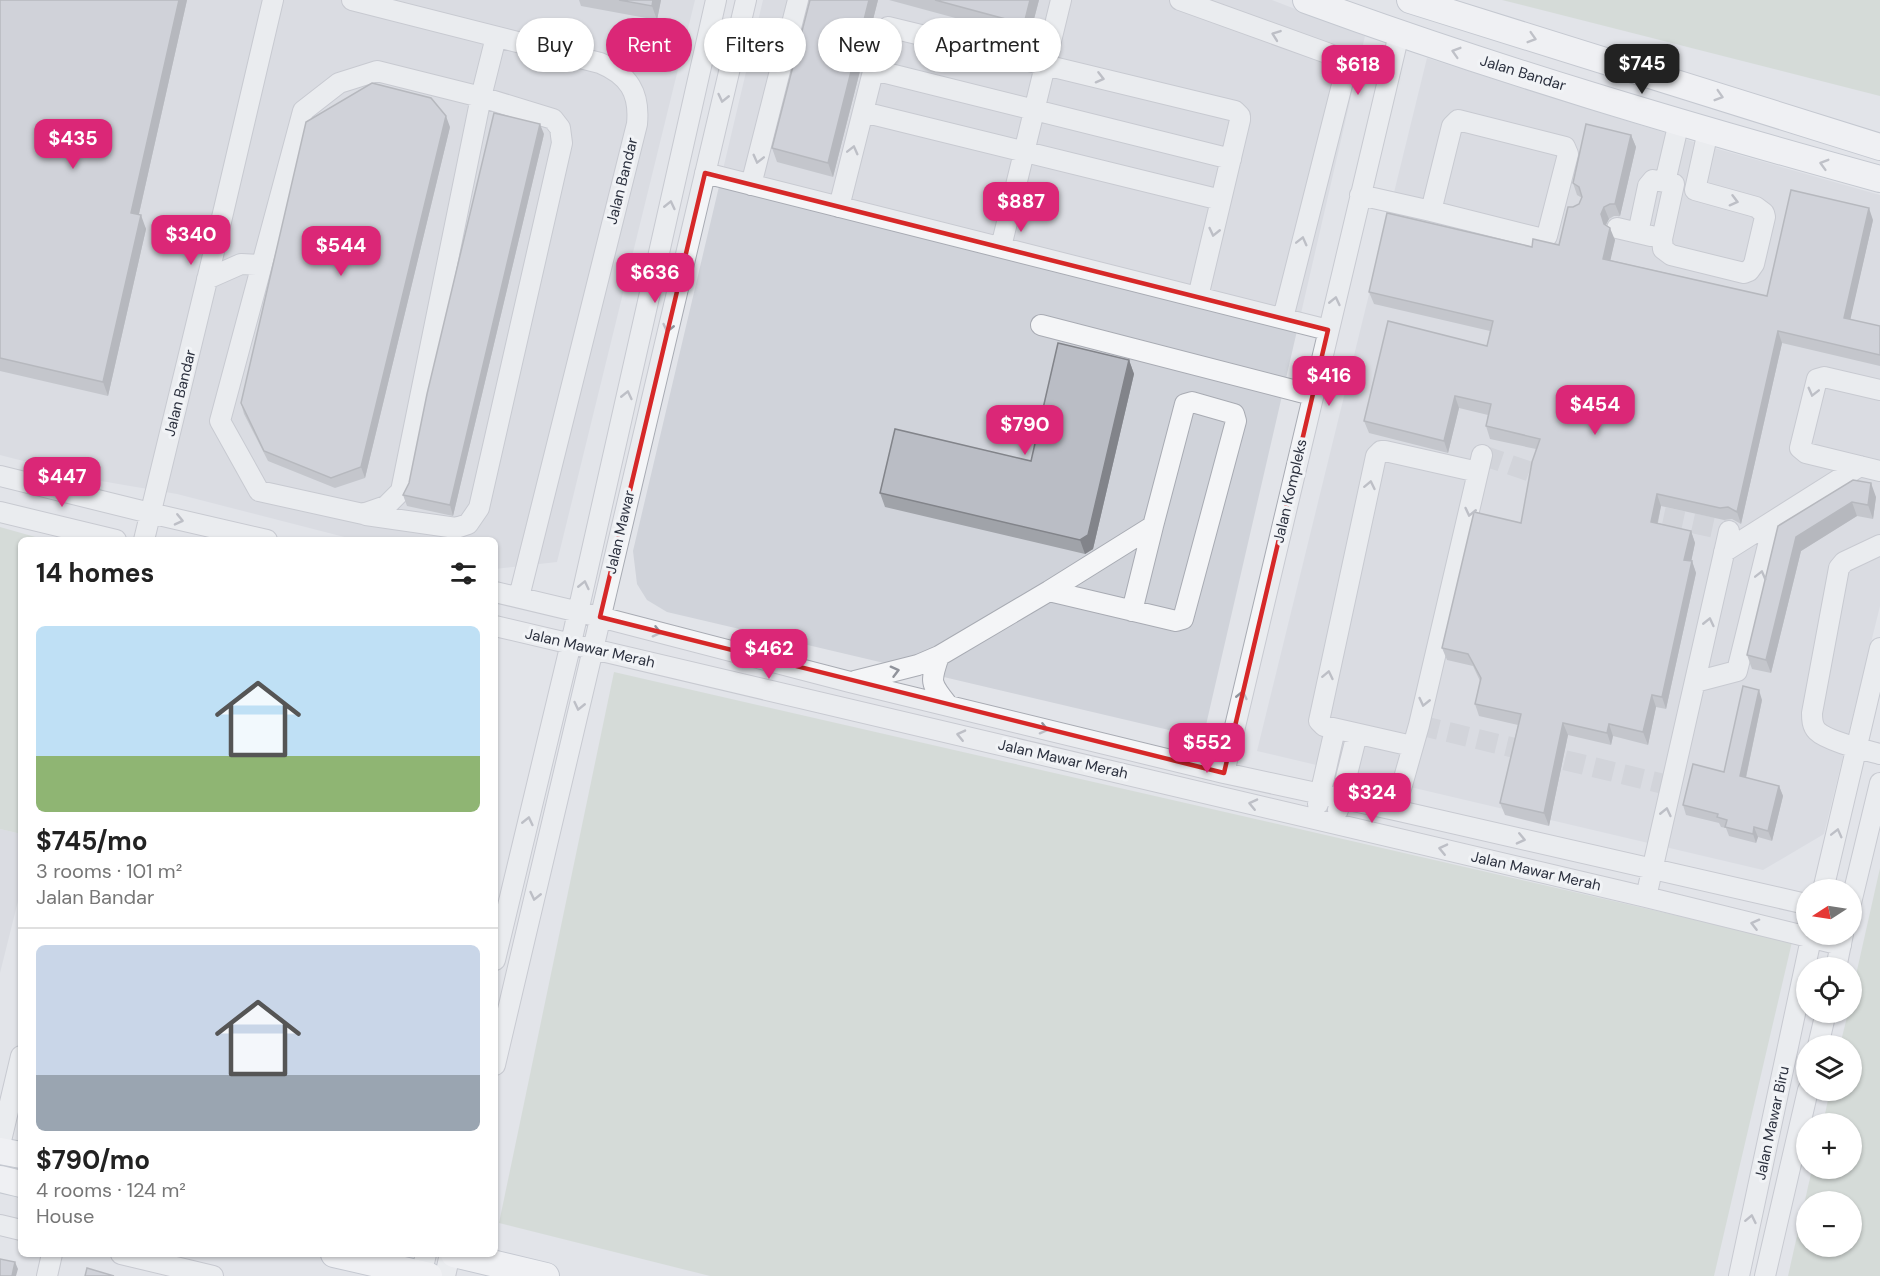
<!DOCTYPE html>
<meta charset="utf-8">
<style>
body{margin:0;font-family:"DM Sans",sans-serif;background:#f6f6f6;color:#222;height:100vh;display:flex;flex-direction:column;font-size:22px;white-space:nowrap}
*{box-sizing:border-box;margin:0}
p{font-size:20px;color:#767676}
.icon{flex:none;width:33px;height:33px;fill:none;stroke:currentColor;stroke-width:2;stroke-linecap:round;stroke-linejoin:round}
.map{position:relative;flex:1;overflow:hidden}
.panel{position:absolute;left:18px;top:537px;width:480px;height:720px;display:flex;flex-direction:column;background:#fff;border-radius:9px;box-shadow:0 2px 4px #0004}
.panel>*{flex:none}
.hud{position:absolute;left:516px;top:18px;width:570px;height:54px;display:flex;gap:12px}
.needle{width:39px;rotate:258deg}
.controls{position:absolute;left:1796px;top:879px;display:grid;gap:12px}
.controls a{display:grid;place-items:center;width:66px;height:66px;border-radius:50%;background:#fff;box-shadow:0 2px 4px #0004;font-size:30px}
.price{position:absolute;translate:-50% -51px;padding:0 14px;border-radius:12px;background:#db2777;color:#fff;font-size:20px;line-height:39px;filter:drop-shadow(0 2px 3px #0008)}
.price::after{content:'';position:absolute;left:50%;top:36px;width:18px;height:14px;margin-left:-9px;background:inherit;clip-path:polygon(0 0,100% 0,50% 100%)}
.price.current{background:#222;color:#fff}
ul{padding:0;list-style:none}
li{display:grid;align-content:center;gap:12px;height:318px;padding:0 18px}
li+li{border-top:2px solid #e0e0e0}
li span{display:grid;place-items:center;height:186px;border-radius:9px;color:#555}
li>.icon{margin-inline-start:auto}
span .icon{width:108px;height:108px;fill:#fffc;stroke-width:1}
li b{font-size:26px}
h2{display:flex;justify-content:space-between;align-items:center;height:72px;padding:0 18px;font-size:26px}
.tag{padding:0 21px;border-radius:27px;background:#fff;box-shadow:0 2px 4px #0004;font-size:21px;line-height:54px}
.tag.current{background:#db2777;color:#fff}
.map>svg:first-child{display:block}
</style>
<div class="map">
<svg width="1880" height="1276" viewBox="0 0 1880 1276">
<rect width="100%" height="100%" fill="#e2e4e9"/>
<!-- built -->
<path fill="#d0d3da" d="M0,0H695L557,562L495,569V540H356L177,494L101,481L0,455Z
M763,0H1272L1365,36L1203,738L667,612L647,600L637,584L633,551Z
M1427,58L1704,145L1880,195V606L1824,834L1763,870L1257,751Z
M0,829L21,834V889L0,973Z"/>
<!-- green -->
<path fill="#c6d1c4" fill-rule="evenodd" d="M1502,0H1880V96Z
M0,527L46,540H21V834L0,829Z
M614,672L1792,942L1714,1276H710L499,1223Z
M1880,868V1276H1788L1812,1169L1851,1168V1124L1823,1123L1830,1091L1851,1090V1046L1840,1045L1848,1013L1851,1012V997ZM1806,1202H1851V1246H1806Z"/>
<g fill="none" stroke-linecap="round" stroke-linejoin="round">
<!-- minor-tunnel -->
<path stroke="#bec0c7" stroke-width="20" stroke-dasharray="20 10" stroke-linecap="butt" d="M1589,210L1619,218
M1482,455L1554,480
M1635,508L1659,516L1729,531
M1419,725L1672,786"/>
<defs>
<path id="minor" d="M352,0L600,63C629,75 640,93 637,124L519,597
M1180,0L1327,53C1340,59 1345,58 1345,73L1283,318
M874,70L1231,159
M377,71L481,97L401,491L386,506L363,514L259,491L220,421L303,111L339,83Z
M863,112L1221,200
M1458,120L1565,147L1568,154L1547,236L1539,238L1431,211L1452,126Z
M1679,122L1665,182L1674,184L1662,239L1663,249L1671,255L1744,273L1749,271L1754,264L1765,217L1764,213L1756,207L1695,190L1708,131
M705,173L1328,330
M751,185L798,0
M1360,195L1431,211
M839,207L883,32L888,27L1235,111L1240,116V120L1198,297
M1617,228L1651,236
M1638,233L1648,186L1653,180L1665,182
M1001,247L1061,0
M207,279L241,264L261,265
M1041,325L1312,395
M1880,390L1824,377L1817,379L1800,448L1806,453L1880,471
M0,476L150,513L267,540
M0,512L116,540
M366,515L456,528L468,524L479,508L562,143L560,128L553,119L481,97L496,37
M144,540L216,243L273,0
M1880,545L1844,562L1839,568L1812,713C1812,719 1812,726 1817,731C1827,741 1865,750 1880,754
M1724,552L1860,466
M495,592L600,617L850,682L1224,773L1395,810L1806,904
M1132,611L1153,526
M495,626L1646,897L1841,945
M939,656C930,682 930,683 947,704
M855,681L918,665L939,656L1049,591L1153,526L1185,404L1192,402L1234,414L1236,421L1183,619L1176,621L1049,591
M1695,682L1737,671L1774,521
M1412,746L1324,726L1319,721L1376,456L1381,451H1385L1478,472
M1224,773L1399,34
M1318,804L1335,729
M1338,810L1357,734
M1395,810L1419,725L1482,455
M1823,890L1880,648
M1646,897L1729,531
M1851,903L1880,783
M495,960L571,643L716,0
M1836,968L1843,934
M1818,1046L1826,1012
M495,1065L746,0
M0,1145L21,1056
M0,1225L21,1230
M121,1254L213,1276
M47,1276L52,1254
M421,1276L426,1254
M445,1276L450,1254
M1739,1276L1812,934
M1765,1276L1808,1090"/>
<path id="major" d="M1306,0C1494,69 1687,126 1880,179
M1410,0L1880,147
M0,1151L21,1155
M0,1179L21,1184
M334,1254L429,1276
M454,1254L546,1276"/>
</defs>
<!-- minor casing -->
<use href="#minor" stroke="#a8abb3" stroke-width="22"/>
<!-- major casing -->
<use href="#major" stroke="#a2a8b3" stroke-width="28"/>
<!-- minor -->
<use href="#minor" stroke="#f4f5f7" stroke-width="20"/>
<!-- major -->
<use href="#major" stroke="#fff" stroke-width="26"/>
</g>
<!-- wall -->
<path fill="#a0a3a9" d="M0,0H187L139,214L146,229L108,396L0,371Z
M579,0H661L657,20L581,6Z
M810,0H878L833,177L777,162L772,148Z
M889,0H1039L1029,38Z
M450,127L365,478L335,488L268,461L244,414L241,403Z
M544,134L453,516L407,506L403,495L409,483Z
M1631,135L1636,147L1620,216H1614L1609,219L1606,225L1615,240L1610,260L1767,296L1873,220L1850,319L1880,326V366L1782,343L1741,524L1732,519L1724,520L1661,506L1658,523L1691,531L1695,543L1691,561H1692L1696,573L1666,709L1656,707L1648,745L1613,736L1611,745L1568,735L1549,826L1505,815L1500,803L1518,725L1479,716L1475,704L1480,681L1473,666L1447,660L1442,648L1521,523L1536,449L1490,439L1486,426L1488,415L1459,408L1448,453L1369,433L1364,421L1487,346L1490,331L1374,304L1369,292L1532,247L1559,245L1573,207L1579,204L1582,198L1577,195L1573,183Z
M1129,360L1134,374L1093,549L1085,554L885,507L880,493L1031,461Z
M1853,480L1876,497L1873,519L1857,516L1801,551L1771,673L1752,669L1747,655L1778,526Z
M1762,700L1746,778L1779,786L1783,796L1772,841L1758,837L1756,843L1729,836L1726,828L1721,827L1719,823L1686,815L1683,805L1724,772Z"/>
<!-- shaded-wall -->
<path fill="#82848a" d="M179,0H187L136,227L131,213Z
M653,0H661L657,20L652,6Z
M869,0H878L833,177L828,163Z
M1030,0H1039L1029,38L1024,24Z
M446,116L450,127L365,478L361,467Z
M540,124L544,134L453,516L450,505Z
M1631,135L1636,147L1620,216L1615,204Z
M1604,207L1609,219L1605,226L1610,228L1615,240L1608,271L1603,259L1601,214Z
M1869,208L1873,220L1848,330L1844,318Z
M141,215L146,229L108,396L103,382Z
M1778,331L1782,343L1741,524L1737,512Z
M1129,360L1134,374L1093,549L1085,554L1080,540Z
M1455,396L1459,408L1448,453L1444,441Z
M1871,483L1876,497L1873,519L1868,505Z
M1657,494L1661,506L1655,534L1651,522Z
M1852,502L1857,516L1801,551L1771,673L1766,660L1796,537Z
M1691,531L1695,543L1689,572L1684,560Z
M1692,561L1696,573L1666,709L1662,697Z
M1759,690L1762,700L1744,786L1740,776Z
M1652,695L1656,707L1648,745L1643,732Z
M1563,723L1568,735L1549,826L1544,813Z
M1609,724L1613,736L1611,745L1607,733Z
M1779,786L1783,796L1772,841L1768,831Z
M1754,827L1758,837L1756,843L1753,834Z
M15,1262L18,1269L16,1276H12Z"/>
<!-- building -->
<path fill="#babdc5" stroke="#82848a" stroke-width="1.5" d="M0,0H179L131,213L141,215L103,382L0,358Z
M619,0H653L652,6Z
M810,0H869L828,163L772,148Z
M935,0H1030L1024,24Z
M372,83L431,98L446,116L361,467L331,478L264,451L241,403L306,122Z
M494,113L540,124L450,505L403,495L409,483L427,394Z
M1586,124L1631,135L1615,204H1610L1604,207L1601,214L1604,224L1610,228L1603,259L1767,296L1791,190L1869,208L1844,318L1880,326V355L1778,331L1737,512L1728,507L1720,508L1657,494L1651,522L1691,531L1684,560L1692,561L1662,697L1652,695L1643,732L1609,724L1607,733L1563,723L1544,813L1500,803L1521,714L1475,704L1481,678L1468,654L1442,648L1474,512L1521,523L1532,462L1540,439L1486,426L1491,404L1455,396L1444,441L1364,421L1388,321L1487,346L1493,321L1369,292L1387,213L1532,247L1533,239L1559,245L1568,207H1573L1579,204L1582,197L1579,187L1573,183Z
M1058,343L1129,360L1088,535L1080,540L880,493L895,429L1031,461Z
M1853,480L1871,483L1868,505L1852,502L1796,537L1766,660L1747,655L1778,526Z
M1743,686L1759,690L1740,776L1779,786L1768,831L1754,827L1753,834L1725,827L1727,820L1717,817L1718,814L1683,805L1693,764L1724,772Z
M0,1259L15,1262L12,1276H0Z
M87,1268L114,1276H85Z"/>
<!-- one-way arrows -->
<defs><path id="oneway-chevron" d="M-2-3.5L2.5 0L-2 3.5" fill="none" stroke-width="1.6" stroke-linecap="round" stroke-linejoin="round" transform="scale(1.5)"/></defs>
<g stroke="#90939b">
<use href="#oneway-chevron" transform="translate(1276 35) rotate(-160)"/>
<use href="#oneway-chevron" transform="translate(1100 78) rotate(14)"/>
<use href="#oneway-chevron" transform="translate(723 98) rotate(103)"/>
<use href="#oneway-chevron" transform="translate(853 150) rotate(-76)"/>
<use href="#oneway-chevron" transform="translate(758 159) rotate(104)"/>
<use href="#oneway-chevron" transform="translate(1734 201) rotate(15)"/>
<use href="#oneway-chevron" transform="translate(670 205) rotate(-77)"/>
<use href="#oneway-chevron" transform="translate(1214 232) rotate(103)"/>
<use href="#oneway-chevron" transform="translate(1302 241) rotate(-76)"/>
<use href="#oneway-chevron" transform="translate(1335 301) rotate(-77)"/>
<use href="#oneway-chevron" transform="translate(668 328) rotate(103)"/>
<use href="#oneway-chevron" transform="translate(1813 392) rotate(104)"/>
<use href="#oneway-chevron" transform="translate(627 395) rotate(-77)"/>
<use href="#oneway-chevron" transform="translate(1370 485) rotate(-78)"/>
<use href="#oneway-chevron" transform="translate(1470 512) rotate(103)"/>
<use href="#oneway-chevron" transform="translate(179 520) rotate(13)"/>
<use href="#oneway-chevron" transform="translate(1761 575) rotate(-76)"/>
<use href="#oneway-chevron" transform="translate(584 585) rotate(-77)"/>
<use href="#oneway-chevron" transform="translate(1709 622) rotate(-77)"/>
<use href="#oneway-chevron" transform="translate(657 632) rotate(15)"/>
<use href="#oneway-chevron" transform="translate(895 671) rotate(-15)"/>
<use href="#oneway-chevron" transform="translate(1328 675) rotate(-78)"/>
<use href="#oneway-chevron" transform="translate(1242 695) rotate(-77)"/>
<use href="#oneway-chevron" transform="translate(1424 702) rotate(103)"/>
<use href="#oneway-chevron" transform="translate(579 706) rotate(103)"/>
<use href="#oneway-chevron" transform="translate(1044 729) rotate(14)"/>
<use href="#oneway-chevron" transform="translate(961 735) rotate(-167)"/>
<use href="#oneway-chevron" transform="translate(1253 804) rotate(-167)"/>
<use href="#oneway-chevron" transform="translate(1666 812) rotate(-77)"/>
<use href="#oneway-chevron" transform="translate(528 821) rotate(-77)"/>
<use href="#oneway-chevron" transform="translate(1837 833) rotate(-76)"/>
<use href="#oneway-chevron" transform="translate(1521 839) rotate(13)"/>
<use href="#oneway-chevron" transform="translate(1443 849) rotate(-167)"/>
<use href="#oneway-chevron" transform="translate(535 896) rotate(103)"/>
<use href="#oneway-chevron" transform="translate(1755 924) rotate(-166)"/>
<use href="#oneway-chevron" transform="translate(1751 1219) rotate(-78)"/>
</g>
<g stroke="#96989f">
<use href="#oneway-chevron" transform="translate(1532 38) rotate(17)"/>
<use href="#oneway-chevron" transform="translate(1456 52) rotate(-163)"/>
<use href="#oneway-chevron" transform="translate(1719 96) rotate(17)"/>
<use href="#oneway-chevron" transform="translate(1824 164) rotate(-164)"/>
</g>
<!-- marked area -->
<path d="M0 0H1880V1276H0ZM705,173L1328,330L1224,773L600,617Z" fill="#e2e4e9" fill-opacity=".55" fill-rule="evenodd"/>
<path fill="none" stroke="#d62828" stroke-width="4.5" stroke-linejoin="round" d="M705,173L1328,330L1224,773L600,617Z"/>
<g text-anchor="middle" stroke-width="6" stroke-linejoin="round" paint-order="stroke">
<!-- street labels -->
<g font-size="15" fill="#2c313f" stroke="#f1f3f6">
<text transform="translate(1523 73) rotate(17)" y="5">Jalan Bandar</text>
<text transform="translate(622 181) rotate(-76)" y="5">Jalan Bandar</text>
<text transform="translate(180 393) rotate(-76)" y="5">Jalan Bandar</text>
<text transform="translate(1290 491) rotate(-77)" y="5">Jalan Kompleks</text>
<text transform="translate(620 532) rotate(-77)" y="5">Jalan Mawar</text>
<text transform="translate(590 648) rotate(13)" y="5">Jalan Mawar Merah</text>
<text transform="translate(1063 759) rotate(13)" y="5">Jalan Mawar Merah</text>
<text transform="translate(1536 871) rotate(13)" y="5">Jalan Mawar Merah</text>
<text transform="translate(1772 1123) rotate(-78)" y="5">Jalan Mawar Biru</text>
</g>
</g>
</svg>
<div class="controls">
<a><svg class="needle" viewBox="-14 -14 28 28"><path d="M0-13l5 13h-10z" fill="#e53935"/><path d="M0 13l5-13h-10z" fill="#767676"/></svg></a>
<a><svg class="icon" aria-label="locate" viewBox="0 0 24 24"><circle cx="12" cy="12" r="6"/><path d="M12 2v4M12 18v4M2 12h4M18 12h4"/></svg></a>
<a><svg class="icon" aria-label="layers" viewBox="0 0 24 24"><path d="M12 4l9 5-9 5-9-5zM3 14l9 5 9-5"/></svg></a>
<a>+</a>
<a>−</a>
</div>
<b class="price current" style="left:1642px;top:95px">$745</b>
<b class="price" style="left:1358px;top:96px">$618</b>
<b class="price" style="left:73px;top:170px">$435</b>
<b class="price" style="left:1021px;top:233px">$887</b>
<b class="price" style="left:191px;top:266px">$340</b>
<b class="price" style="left:341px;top:277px">$544</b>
<b class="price" style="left:655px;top:304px">$636</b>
<b class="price" style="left:1329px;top:407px">$416</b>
<b class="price" style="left:1595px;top:436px">$454</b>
<b class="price" style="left:1025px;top:456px">$790</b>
<b class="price" style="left:62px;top:508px">$447</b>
<b class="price" style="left:769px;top:680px">$462</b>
<b class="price" style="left:1207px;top:774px">$552</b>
<b class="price" style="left:1372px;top:824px">$324</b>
<div class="hud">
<a class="tag">Buy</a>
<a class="tag current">Rent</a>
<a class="tag">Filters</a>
<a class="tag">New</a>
<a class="tag">Apartment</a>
</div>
<section class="panel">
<h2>14 homes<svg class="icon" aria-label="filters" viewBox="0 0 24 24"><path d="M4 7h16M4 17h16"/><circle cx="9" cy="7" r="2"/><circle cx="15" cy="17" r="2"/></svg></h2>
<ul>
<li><span style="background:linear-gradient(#bfe0f5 70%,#8fb573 0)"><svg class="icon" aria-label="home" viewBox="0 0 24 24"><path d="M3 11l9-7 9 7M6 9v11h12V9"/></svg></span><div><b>$745/mo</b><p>3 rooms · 101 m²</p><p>Jalan Bandar</p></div></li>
<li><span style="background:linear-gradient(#c9d6e8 70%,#9aa5b1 0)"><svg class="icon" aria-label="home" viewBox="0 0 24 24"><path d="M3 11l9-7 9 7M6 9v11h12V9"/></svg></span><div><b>$790/mo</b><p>4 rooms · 124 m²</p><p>House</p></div></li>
</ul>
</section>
</div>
